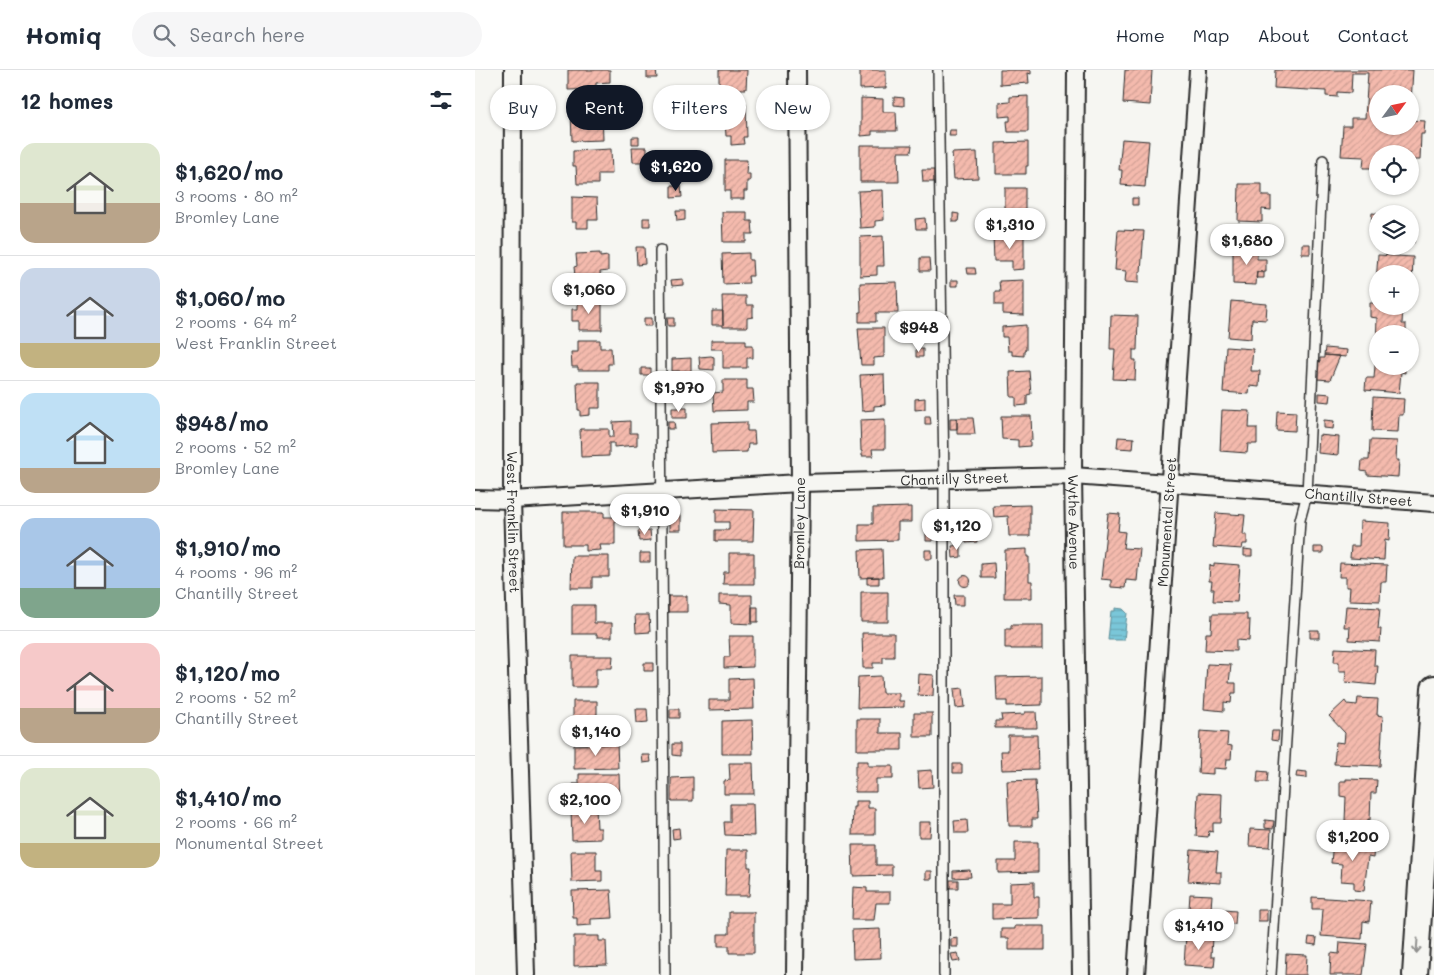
<!DOCTYPE html>
<meta charset="utf-8">
<style>
body{margin:0;font-family:Mali,sans-serif;background:#f6f6f7;color:#1f2937;height:100vh;display:flex;flex-direction:column;font-size:19px;white-space:nowrap}
*{box-sizing:border-box;margin:0}
p{font-size:16px;color:#747a83}
.icon{flex:none;width:28px;height:28px;fill:none;stroke:currentColor;stroke-width:2;stroke-linecap:round;stroke-linejoin:round}
.map{position:relative;flex:1;overflow:hidden}
.drawer{display:flex;flex-direction:column;background:#fff;width:475px}
.drawer>*{flex:none}
.banner{position:absolute;left:15px;top:15px;width:475px;height:45px;display:flex;gap:10px}
.needle{width:32px;rotate:57deg}
.fabs{position:absolute;left:894px;top:15px;display:grid;gap:10px}
.fabs a{display:grid;place-items:center;width:50px;height:50px;border-radius:50%;background:#fff;box-shadow:0 1px 4px #0004;font-size:25px}
.price{position:absolute;translate:-50% -42px;padding:0 11px;border-radius:18px;background:#fff;color:#222;font-size:16px;line-height:32px;filter:drop-shadow(0 1px 2px #0008)}
.price::after{content:'';position:absolute;left:50%;top:30px;width:15px;height:11px;margin-left:-8px;background:inherit;clip-path:polygon(0 0,100% 0,50% 100%)}
.price.on{background:#111827;color:#fff}
ul{padding:0;list-style:none}
li{display:flex;align-items:center;gap:15px;height:125px;padding:0 20px}
li+li{border-top:1px solid #e0e1e3}
li span{display:grid;place-items:center;flex:none;width:140px;height:100px;border-radius:15px;color:#555}
li>.icon{margin-inline-start:auto}
span .icon{width:60px;height:60px;fill:#fffc;stroke-width:1}
li b{font-size:21px}
h2{display:flex;justify-content:space-between;align-items:center;height:60px;padding:0 20px;font-size:21px}
.pill{padding:0 18px;border-radius:22px;background:#fff;box-shadow:0 1px 4px #0004;font-size:18px;line-height:45px}
.pill.on{background:#111827;color:#fff}
header{display:flex;align-items:center;gap:30px;box-sizing:border-box;height:70px;padding:0 25px;background:#fff;border-bottom:1px solid #e0e1e3}
header strong{font-size:24px}
nav{display:flex;gap:28px;margin-inline-start:auto;font-size:18px}
.search{width:350px;height:45px;background:#f6f6f7;display:flex;align-items:center;gap:12px;box-sizing:border-box;padding:0 18px;border-radius:28px;color:#747a83;font-size:19px}
main{display:flex;flex:1;min-height:0}
.map>svg:first-child{display:block}
</style>
<header>
<strong>Homiq</strong>
<div class="search"><svg class="icon" aria-label="search" viewBox="0 0 24 24"><circle cx="10" cy="10" r="6"/><path d="M15 15l6 6"/></svg>Search here</div>
<nav><a>Home</a><a>Map</a><a>About</a><a>Contact</a></nav>
</header>
<main>
<section class="drawer">
<h2>12 homes<svg class="icon" aria-label="filters" viewBox="0 0 24 24"><path d="M4 7h16M4 17h16"/><circle cx="9" cy="7" r="2"/><circle cx="15" cy="17" r="2"/></svg></h2>
<ul>
<li><span style="background:linear-gradient(#dfe7d0 60%,#b9a48a 0)"><svg class="icon" aria-label="home" viewBox="0 0 24 24"><path d="M3 11l9-7 9 7M6 9v11h12V9"/></svg></span><div><b>$1,620/mo</b><p>3 rooms · 80 m²</p><p>Bromley Lane</p></div></li>
<li><span style="background:linear-gradient(#c9d6e8 75%,#c2b280 0)"><svg class="icon" aria-label="home" viewBox="0 0 24 24"><path d="M3 11l9-7 9 7M6 9v11h12V9"/></svg></span><div><b>$1,060/mo</b><p>2 rooms · 64 m²</p><p>West Franklin Street</p></div></li>
<li><span style="background:linear-gradient(#bfe0f5 75%,#b9a48a 0)"><svg class="icon" aria-label="home" viewBox="0 0 24 24"><path d="M3 11l9-7 9 7M6 9v11h12V9"/></svg></span><div><b>$948/mo</b><p>2 rooms · 52 m²</p><p>Bromley Lane</p></div></li>
<li><span style="background:linear-gradient(#a9c7e8 70%,#7fa58c 0)"><svg class="icon" aria-label="home" viewBox="0 0 24 24"><path d="M3 11l9-7 9 7M6 9v11h12V9"/></svg></span><div><b>$1,910/mo</b><p>4 rooms · 96 m²</p><p>Chantilly Street</p></div></li>
<li><span style="background:linear-gradient(#f6c9c9 65%,#b9a48a 0)"><svg class="icon" aria-label="home" viewBox="0 0 24 24"><path d="M3 11l9-7 9 7M6 9v11h12V9"/></svg></span><div><b>$1,120/mo</b><p>2 rooms · 52 m²</p><p>Chantilly Street</p></div></li>
<li><span style="background:linear-gradient(#dfe7d0 75%,#c2b280 0)"><svg class="icon" aria-label="home" viewBox="0 0 24 24"><path d="M3 11l9-7 9 7M6 9v11h12V9"/></svg></span><div><b>$1,410/mo</b><p>2 rooms · 66 m²</p><p>Monumental Street</p></div></li>
</ul>
</section>
<div class="map">
<svg width="959" height="905" viewBox="0 0 959 905">
<defs>
<pattern id="water-rules" width="6" height="5" patternUnits="userSpaceOnUse" patternTransform="scale(1.25)"><rect width="6" height="5" fill="#7ac7d9"/><path d="M0 2.5h6" fill="none" stroke="#6aabba"/></pattern>
<pattern id="building-hatch" width="6" height="6" patternUnits="userSpaceOnUse" patternTransform="scale(1.25)"><rect width="6" height="6" fill="#f4baad"/><path d="M-1 1l2-2M0 6l6-6M5 7l2-2" fill="none" stroke="#d1a095"/></pattern>
</defs>
<rect width="100%" height="100%" fill="#f6f6f2"/>
<filter id="ink" filterUnits="userSpaceOnUse"><feTurbulence type="fractalNoise" baseFrequency=".02" numOctaves="2"/><feDisplacementMap in="SourceGraphic" scale="10" xChannelSelector="R" yChannelSelector="G"/><feConvolveMatrix kernelMatrix="1 2 1 2 8 2 1 2 1" color-interpolation-filters="sRGB"/></filter>
<g filter="url(#ink)">
<!-- water -->
<path fill="url(#water-rules)" stroke="#5a8993" d="M640,538L648,539L652,543L649,570H633L636,541H640Z"/>
<!-- building -->
<path fill="url(#building-hatch)" stroke="#2b2b2b" d="M93,0H135V12L121,13V19L93,20Z
M172,0H181L182,8H172Z
M244,0H272L271,19H246V14H244Z
M385,0H411V18L385,19Z
M525,0H556V4L553,3L554,13L525,15Z
M650,0H677L675,35L648,33Z
M800,0H938L935,48V24H902V56H935V50L950,51L949,64H946L945,90H935V84H902V98H888L889,87L866,86L868,56H876V48H890L893,3H877L876,23L862,22V27L851,26V21L799,18Z
M553,26V62H533L532,51H535V46L524,47V33L535,32V27Z
M419,27L429,28V36L419,35Z
M386,28L408,29V42H421L422,61H397V65L386,66Z
M209,33L210,53L196,54L194,35Z
M271,34L272,67H268L269,74L256,75V66H251L249,35Z
M127,40L128,70L97,71L96,42Z
M475,60H481V66H474Z
M157,67H164V74H157Z
M647,69L674,71L670,117L646,115L647,100H644Z
M553,72V96H551V104H521V73Z
M385,75H437L436,82H423L424,112H385Z
M157,77H172V92H158Z
M136,79L137,104H123V114H102L101,96H98V81Z
M502,82L503,108L479,109L477,83Z
M250,90H272L271,104H275V111H272V121H269V129H255V121H250Z
M447,100H459V112H448Z
M764,114H787V126H796V140L787,139V152L763,151Z
M196,116H206L207,127L196,128Z
M530,118H550V150H537V142H530Z
M408,120L409,150L400,151V157L385,158L383,121Z
M97,127L122,128L123,150H113V158H101V152H97Z
M657,128H663V135H657Z
M201,141H210V150L202,151Z
M247,142H272V151H277L278,164H271V172H248Z
M478,143L484,144L483,152H478Z
M897,143L907,144H902V157H896Z
M935,146H940L939,173H935Z
M168,148H175V156H168Z
M450,148L451,159H441L440,149Z
M643,160L669,161L666,202H664V213L650,212L651,201L640,200Z
M549,164V199L537,200V191H519L518,165Z
M408,166L409,196H402V205L385,206V167Z
M827,174H835V184H827Z
M161,177H169L170,194L162,195Z
M758,177H782V189H791V202H782L781,215L758,214Z
M125,183V187L133,186V201L125,202L126,217H103V206H100L99,197L102,196L101,184Z
M274,183V190H277L278,206H273L274,213L248,214L247,184Z
M903,185L938,187L937,215H935V204H902V213L901,212Z
M445,188H454L455,201H445Z
M492,198H500L501,204H493Z
M782,202H789V208H781Z
M208,209V215L197,216L196,210Z
M476,210H483V216H476Z
M549,210V245L528,244V235H520V222H525L524,211Z
M422,212L423,243H401V252H384V242H386L385,213Z
M247,226H271V235H278V247L272,248V257H248Z
M103,230H127V260H104V251H97V239H103Z
M756,231L792,234L791,250L777,249L776,269L753,267Z
M895,233H902V236H928L927,254H931V264H902V277H901L902,248L895,247Z
M237,241H248V255H237Z
M636,245L663,246L662,280H658V290H661L660,310L638,309L640,279H635Z
M169,248H177V256H169Z
M192,248H199V256H193Z
M551,255V280H549V286L537,285V281H533L532,267H527V257Z
M383,258H409V287L399,288V295H386Z
M103,270H125V278H136L137,294H133V300H103V297H97L96,282H103Z
M236,270H271V275H278V288H272V298H248V279H236Z
M751,277L778,279L776,301H785L784,317L775,316L774,324L748,322Z
M850,278L872,280L871,287L849,285Z
M441,279H448V287H441Z
M901,284H902V296H930V303L926,302L924,323L890,320L891,308H899Z
M849,285L865,286L855,310L842,309L843,291L845,292V288H849Z
M236,286L239,287V300L225,299L224,287Z
M216,288V301H197V289Z
M166,298H175V305H166Z
M554,301L556,324L552,325V335L541,336V327H536L535,302Z
M409,304L410,335L399,336V340L387,341L385,305Z
M248,310H272V319H278L279,332H272V340L239,341L238,323L248,322Z
M102,312H125V338H115V345L105,346V340H103Z
M844,323L856,324L855,332L844,331Z
M898,327L929,329L928,345H924L923,362L897,361Z
M450,328V339L440,340V329Z
M197,338H212V348H197Z
M747,340L775,341L774,358H782V374H773L772,383L745,381Z
M802,341L821,342L820,361L801,360Z
M450,346H455L456,354H450Z
M526,346H556L557,370H555V376L543,377V370L527,369Z
M475,348H482V359H475Z
M482,348H498L500,364H482Z
M410,349V379H397L398,386H387V381H386L385,350Z
M849,350L859,351L858,359L849,358Z
M155,351V363H162V375L139,377V373H134V386L106,387L105,359H134V367H139L138,352Z
M193,352H199L200,359H193Z
M272,352V361H279L280,374H273L272,382L237,383L236,353Z
M844,365L864,367L863,385L843,383Z
M643,367L659,368L658,379L642,378Z
M895,370L922,371L921,390H924L923,407L892,405V402L886,401L887,390H894Z
M555,435V466H534L533,446L519,447L518,436Z
M436,437V452H423V470L384,471V454H398V438Z
M241,439L279,440L278,471H240V460H254V452H241Z
M88,442H129V447H140V475H125L126,480L111,481V475H88Z
M633,443L645,444L643,461L650,462L648,478L665,479L662,511L651,510L650,518L636,517V510L626,509Z
M741,443L770,445L768,465H772V474H768L767,479L738,477Z
M195,444L206,445V460H195Z
M885,451L915,453L914,471L910,470L909,490L875,488L876,476H884Z
M175,460L176,470L164,471L163,461Z
M451,463H458V471H451Z
M501,463L502,472L491,473V464Z
M486,475V487L478,488L477,476Z
M839,477H848V483H839Z
M407,479L408,507L385,508L384,480Z
M552,479V487H554V511H557V528H529L530,480Z
M769,479L777,480V486H769Z
M450,480H457V489H450Z
M165,483H175V492H165Z
M254,483H279V514H248L249,502H254Z
M97,486H134V507H117V518H96Z
M519,493L520,508H506V494Z
M739,493L765,495L762,532L738,531L739,519H736L737,511H734L735,495L739,496Z
M865,493L912,495L911,512H906L905,531L874,530L875,517H871V507H864Z
M484.5 511a5.5 5.5 0 1 1 11 0a5.5 5.5 0 1 1-11 0Z
M392,507H404V514H392Z
M386,522H413V552H386Z
M244,525H277V554L256,553V535L244,534Z
M479,525H489V535H480Z
M193,526H212V542H193Z
M97,535H119V553H137V567H122V564H97Z
M871,536L905,538L903,559H906L905,572L874,570L875,557H869Z
M277,537H283V552H277Z
M737,544H772V550H775L774,571L761,570V581L730,580L731,563H736Z
M160,545H174L175,562L161,563Z
M536,555H568V579H536V578H530V559H536Z
M835,560H844V568H835Z
M387,563H419V587H408V593H398V598H388Z
M254,566H278V597L249,598V587H255Z
M860,578L900,580L899,596H903L901,615L870,612L871,601H864V592H859Z
M97,586H138L137,598H121V617H97Z
M169,593H178V601H169Z
M732,594L756,595L754,613H761V623H757L756,633L749,632V641L729,639Z
M444,604L459,605L458,626L443,625Z
M406,606L407,623H424V631H429V637L382,638L383,607Z
M567,606V635L532,636V631H522L521,607Z
M278,608L279,639L234,640V630H254V609Z
M488,618L490,637L481,638L479,619Z
M883,628L903,629L902,645L908,646L905,696L859,694L861,672L869,673L870,663L854,646L870,631L872,634L882,635Z
M98,631H122V646H119V664H98Z
M161,639H172L173,652L162,653Z
M195,639H204V648H195Z
M550,642H561L562,658H520V651H527L526,645L550,644Z
M439,643H457V667H439Z
M382,649H405V663H427V680H382Z
M277,650L278,684H247V651Z
M725,661L753,663L752,675L757,676L756,689H752L751,699L738,698V704L723,703Z
M797,661H804L803,671L796,670Z
M533,665H562L563,699L527,700L526,681H533Z
M142,674L143,698L99,699V675Z
M197,674H205V686L197,685Z
M167,685H175L176,692L168,693Z
M382,691H393V696H418V709H401V722H380V696H382Z
M254,693H278L279,724H249V711L255,710Z
M478,694H487V703H478Z
M457,700L458,717L444,718L443,701Z
M783,701L793,702L792,712H782Z
M822,701L832,702V708L821,707Z
M104,704H144L145,731H98V714H104Z
M218,707V731H196V708Z
M871,709L902,710L901,723H896L895,750L893,749V757L882,756L883,752L870,751L871,727L865,726V711H871Z
M560,710L562,749H557V756H534L532,711Z
M723,723L747,724L746,753H738V762L734,761L733,767L721,766Z
M380,731H393V738H400V765H377L378,737H380Z
M255,734H278L279,766L250,765L249,752H255Z
M121,738L122,758H126V769L97,770L96,739Z
M492,750L493,763H480L479,751Z
M790,750L799,751L798,759L790,758Z
M444,752H456L455,767H444Z
M204,758L205,768L198,769L197,759Z
M775,759L796,760L795,777L774,776Z
M858,771L899,775L898,788L893,787L889,821L879,820V812L866,811L867,794L856,793Z
M540,772H563V802L523,803V791H540Z
M377,775H401V795H417V805L378,806Z
M251,780H273V797H276L274,826H250Z
M716,780L743,782L741,802H746V813L713,811Z
M96,781H121V801H127V811L97,812Z
M495,800L496,807L478,808V801Z
M451,801H457V809H451Z
M475,810H483V818H475Z
M559,812V827H564V848L517,849V834H535V813Z
M378,817L392,818V822H415V833H401L399,850H377Z
M136,820L138,848L116,849V855L102,856V848H98L97,821Z
M715,824L737,825L736,839L761,841L760,854L713,853Z
M837,827L896,831L894,852L888,851L887,869L846,866L848,839H837Z
M783,840H792V851H783Z
M254,842H279V883H254V876H243V864H254Z
M540,856H570V880H534V868H526V859H540Z
M405,859L406,888L378,889L377,860Z
M711,864L737,866L736,887H740L739,897L709,895Z
M99,866H124V871H131L132,895L99,896Z
M834,867L842,868L841,875L833,874Z
M483,868V877H476V869Z
M865,872L892,874L888,905H855L856,883L864,884Z
M483,883L485,891L478,892L476,884Z
M811,884L832,885L831,905H810Z"/>
<g fill="none" stroke-linecap="round" stroke-linejoin="round">
<defs>
<path id="lane" d="M463,0L469,409V905
M185,180L190,905
M796,905L825,450L832,424L848,90"/>
<g id="street">
<path id="s1" d="M38,0L37,430L51,905"/>
<path id="s2" d="M601,0L598,406L606,905"/>
<path id="s3" d="M0,429L37,430L325,413L598,406L959,433"/>
<path id="s4" d="M320,905L325,413L322,0"/>
<path id="s5" d="M661,905L723,0"/>
</g>
<path id="secondary" d="M940,905L959,618"/>
</defs>
<!-- lane casing -->
<use href="#lane" stroke="#2b2b2b" stroke-width="12"/>
<!-- street casing -->
<use href="#street" stroke="#2b2b2b" stroke-width="20"/>
<!-- secondary casing -->
<use href="#secondary" stroke="#2b2b2b" stroke-width="28"/>
<!-- lane -->
<use href="#lane" stroke="#f6f6f2" stroke-width="9"/>
<!-- street -->
<use href="#street" stroke="#f6f6f2" stroke-width="16"/>
<!-- secondary -->
<use href="#secondary" stroke="#f6f6f2" stroke-width="24"/>
</g>
<!-- one-way arrows -->
<defs><path id="oneway-shaft" d="M-6 0H5M1.5-3L5.5 0L1.5 3" fill="none" stroke-width="1.6" stroke-linecap="round" stroke-linejoin="round" transform="scale(1.25)"/></defs>
<use stroke="#90908e" href="#oneway-shaft" transform="translate(942 876) rotate(94)"/>
</g>
<g text-anchor="middle" stroke-width="4" stroke-linejoin="round" paint-order="stroke">
<!-- street labels -->
<g font-size="14" fill="#2b2b2b" stroke="#f6f6f2">
<text dy="5" stroke="none"><textPath href="#s3" startOffset="480">Chantilly Street</textPath></text>
<text dy="5" stroke="none"><textPath href="#s3" startOffset="885">Chantilly Street</textPath></text>
<text dy="5" stroke="none"><textPath href="#s5" startOffset="454">Monumental Street</textPath></text>
<text dy="5" stroke="none"><textPath href="#s1" startOffset="452">West Franklin Street</textPath></text>
<text dy="5" stroke="none"><textPath href="#s4" startOffset="452">Bromley Lane</textPath></text>
<text dy="5" stroke="none"><textPath href="#s2" startOffset="452">Wythe Avenue</textPath></text>
</g>
</g>
</svg>
<div class="fabs">
<a><svg class="needle" viewBox="-14 -14 28 28"><path d="M0-13l5 13h-10z" fill="#e53935"/><path d="M0 13l5-13h-10z" fill="#747a83"/></svg></a>
<a><svg class="icon" aria-label="locate" viewBox="0 0 24 24"><circle cx="12" cy="12" r="6"/><path d="M12 2v4M12 18v4M2 12h4M18 12h4"/></svg></a>
<a><svg class="icon" aria-label="layers" viewBox="0 0 24 24"><path d="M12 4l9 5-9 5-9-5zM3 14l9 5 9-5"/></svg></a>
<a>+</a>
<a>−</a>
</div>
<b class="price on" style="left:201px;top:122px">$1,620</b>
<b class="price" style="left:535px;top:180px">$1,310</b>
<b class="price" style="left:772px;top:196px">$1,680</b>
<b class="price" style="left:114px;top:245px">$1,060</b>
<b class="price" style="left:444px;top:283px">$948</b>
<b class="price" style="left:204px;top:343px">$1,970</b>
<b class="price" style="left:170px;top:466px">$1,910</b>
<b class="price" style="left:482px;top:481px">$1,120</b>
<b class="price" style="left:121px;top:687px">$1,140</b>
<b class="price" style="left:110px;top:755px">$2,100</b>
<b class="price" style="left:878px;top:792px">$1,200</b>
<b class="price" style="left:724px;top:881px">$1,410</b>
<div class="banner">
<a class="pill">Buy</a>
<a class="pill on">Rent</a>
<a class="pill">Filters</a>
<a class="pill">New</a>
</div>
</div>
</main>
